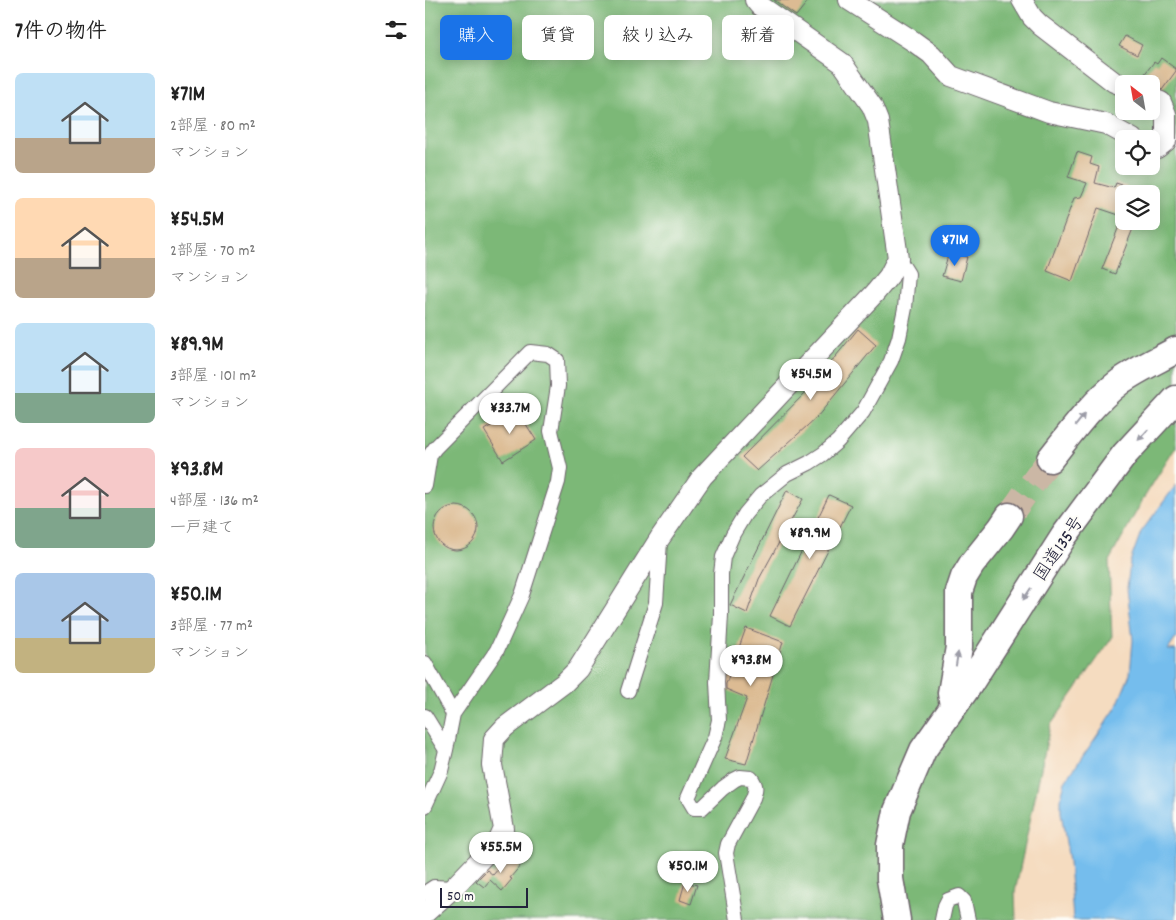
<!DOCTYPE html>
<html lang="ja">
<meta charset="utf-8">
<style>
body{margin:0;font-family:Dekko,"Klee One",sans-serif;background:#f6f6f6;color:#222;height:100vh;display:flex;flex-direction:column;font-size:19px;white-space:nowrap}
*{box-sizing:border-box;margin:0}
p{font-size:16px;color:#767676}
.icon{flex:none;width:28px;height:28px;fill:none;stroke:currentColor;stroke-width:2;stroke-linecap:round;stroke-linejoin:round}
.map{position:relative;flex:1;overflow:hidden}
.side{display:flex;flex-direction:column;background:#fff;width:425px}
.side>*{flex:none}
.banner{position:absolute;left:15px;top:15px;width:475px;height:45px;display:flex;gap:10px}
.needle{width:32px;rotate:329deg}
.buttons{position:absolute;left:690px;top:75px;display:grid;gap:10px}
.buttons a{display:grid;place-items:center;width:45px;height:45px;border-radius:8px;background:#fff;box-shadow:0 2px 12px #0003;font-size:25px}
.scale{position:absolute;left:15px;bottom:12px;width:88px;box-sizing:border-box;padding-left:5px;border:2px solid #22223b;border-top:0;font-size:14px;line-height:18px;white-space:nowrap;color:#22223b;-webkit-text-stroke:4px #fdfcf7;paint-order:stroke}
.price{position:absolute;translate:-50% -42px;padding:0 11px;border-radius:18px;background:#fff;color:#222;font-size:16px;line-height:32px;filter:drop-shadow(0 1px 2px #0008)}
.price::after{content:'';position:absolute;left:50%;top:30px;width:15px;height:11px;margin-left:-8px;background:inherit;clip-path:polygon(0 0,100% 0,50% 100%)}
.price.active{background:#1a73e8;color:#fff}
ul{padding:0;list-style:none}
li{display:flex;align-items:center;gap:15px;height:125px;padding:0 15px}
li span{display:grid;place-items:center;flex:none;width:140px;height:100px;border-radius:8px;color:#555}
li>.icon{margin-inline-start:auto}
span .icon{width:60px;height:60px;fill:#fffc;stroke-width:1}
li b{font-size:21px}
h2{display:flex;justify-content:space-between;align-items:center;height:60px;padding:0 15px;font-size:21px}
.pill{padding:0 18px;border-radius:8px;background:#fff;box-shadow:0 2px 12px #0003;font-size:18px;line-height:45px}
.pill.active{background:#1a73e8;color:#fff}
main{display:flex;flex:1;min-height:0}
.map>svg:first-child{display:block}
</style>
<main>
<section class="side">
<h2>7件の物件<svg class="icon" aria-label="filters" viewBox="0 0 24 24"><path d="M4 7h16M4 17h16"/><circle cx="9" cy="7" r="2"/><circle cx="15" cy="17" r="2"/></svg></h2>
<ul>
<li><span style="background:linear-gradient(#bfe0f5 65%,#b9a48a 0)"><svg class="icon" aria-label="home" viewBox="0 0 24 24"><path d="M3 11l9-7 9 7M6 9v11h12V9"/></svg></span><div><b>¥71M</b><p>2部屋 · 80 m²</p><p>マンション</p></div></li>
<li><span style="background:linear-gradient(#ffd9b3 60%,#b9a48a 0)"><svg class="icon" aria-label="home" viewBox="0 0 24 24"><path d="M3 11l9-7 9 7M6 9v11h12V9"/></svg></span><div><b>¥54.5M</b><p>2部屋 · 70 m²</p><p>マンション</p></div></li>
<li><span style="background:linear-gradient(#bfe0f5 70%,#7fa58c 0)"><svg class="icon" aria-label="home" viewBox="0 0 24 24"><path d="M3 11l9-7 9 7M6 9v11h12V9"/></svg></span><div><b>¥89.9M</b><p>3部屋 · 101 m²</p><p>マンション</p></div></li>
<li><span style="background:linear-gradient(#f6c9c9 60%,#7fa58c 0)"><svg class="icon" aria-label="home" viewBox="0 0 24 24"><path d="M3 11l9-7 9 7M6 9v11h12V9"/></svg></span><div><b>¥93.8M</b><p>4部屋 · 136 m²</p><p>一戸建て</p></div></li>
<li><span style="background:linear-gradient(#a9c7e8 65%,#c2b280 0)"><svg class="icon" aria-label="home" viewBox="0 0 24 24"><path d="M3 11l9-7 9 7M6 9v11h12V9"/></svg></span><div><b>¥50.1M</b><p>3部屋 · 77 m²</p><p>マンション</p></div></li>
</ul>
</section>
<div class="map">
<svg width="751" height="920" viewBox="0 0 751 920">
<rect width="100%" height="100%" fill="#fdfcf7"/>
<filter id="ink" filterUnits="userSpaceOnUse"><feTurbulence type="fractalNoise" baseFrequency=".02" numOctaves="2"/><feDisplacementMap in="SourceGraphic" scale="10" xChannelSelector="R" yChannelSelector="G"/><feConvolveMatrix kernelMatrix="1 2 1 2 8 2 1 2 1" color-interpolation-filters="sRGB"/></filter>
<filter id="wash" filterUnits="userSpaceOnUse"><feTurbulence type="fractalNoise" baseFrequency=".0096" numOctaves="4" result="noise"/><feDisplacementMap in="SourceGraphic" scale="20" xChannelSelector="R" yChannelSelector="G"/><feGaussianBlur stdDeviation="1.12" result="paint"/><feColorMatrix in="noise" values="0 0 0 0 0 0 0 0 0 0 0 0 0 0 0 0 0 1.4 0 .05"/><feComposite in="paint" operator="in"/></filter>
<g filter="url(#wash)">
<rect width="100%" height="100%" fill="#f5dcc0"/>
<!-- forest -->
<path fill="#7bb877" stroke="#4e6d59" fill-rule="evenodd" d="M0,0H751V448L749,450L720,496L684,561L687,638L625,726L590,892L591,920H0ZM699,84H726V111H699ZM699,139H726V166H699ZM699,194H726V221H699Z"/>
<!-- water -->
<path fill="#75bded" stroke="#4c7094" d="M751,485V638L743,650H751V920H648L644,861L636,812V797L640,782L691,708L705,674L708,640L702,588L705,562L716,532Z"/>
<g id="blocks">
<!-- building -->
<path fill="#dcbb93" d="M349,0H384L371,16Z
M700,36L717,45L712,55L694,46Z
M736,58L751,69V71L737,90L718,76L729,62L732,64Z
M652,152L667,157L665,164L674,167L670,183L689,188L691,183L703,187L701,194H699V200L694,215L673,208L647,281L622,271L649,198L656,197L662,183L643,177Z
M696,221L709,226L690,274L677,269Z
M524,252L542,257L536,281L517,276Z
M433,329L451,345L392,417L332,471L317,457L384,389Z
M92,410L111,440L78,461L59,430Z
M362,490L378,499L334,579L322,613L305,605Z
M404,495L426,505L365,626L345,616Z
M9 528a22 22 0 1 1 44 0a22 22 0 1 1-44 0Z
M321,628L358,642L321,764L300,759L322,698L301,689V684Z
M85,855L96,865L85,878L87,879L77,891L65,880L59,887L51,881L62,870L68,875Z
M260,882L272,885L266,904L255,900Z"/>
</g>
</g>
<g filter="url(#ink)">
<use href="#blocks" fill-opacity="0" stroke="#6c636a" stroke-width="1"/>
<g fill="none" stroke-linecap="round" stroke-linejoin="round">
<!-- highway-tunnel -->
<path stroke="#cbb7a5" stroke-width="26" stroke-dasharray="26 13" stroke-linecap="butt" d="M584,516L625,459"/>
<defs>
<path id="street" d="M0,486L5,455L10,448L105,352L123,354L132,360L133,386L126,431L135,468L133,482L97,595L72,650L28,714L0,663
M203,691L231,603L235,541
M0,716L21,750
M0,806L16,771L21,750L28,714
M0,893L9,887L28,888
M312,920L301,853L303,844L328,798C331,789 332,786 326,778L315,777L309,780L298,788L277,808H269L263,798L290,737L294,720L292,682L296,615V574L298,557L308,534L320,514L335,496L362,474L384,463L398,454L413,441L438,412L466,361L474,338L480,308L483,274L473,258
M517,920L520,906L523,900L534,896L539,901L543,920"/>
<path id="secondary" d="M424,0L488,41L506,54L526,76L624,112L681,124L708,139
M597,0L607,17L615,25L689,82L699,86
M726,98L736,102L741,114V141L732,148H726
M0,913L28,888L74,840L79,829L67,765L69,739L80,727L139,683L153,669L235,538L277,477L450,293L464,276L473,258L453,121L447,106L417,63L334,5L330,0"/>
<path id="highway" d="M625,459C647,431 668,402 696,381C713,369 733,360 751,350
M528,706L526,693L534,647V592L539,577L547,564L576,528L584,516
M472,920L465,879V845L472,811L498,750L544,685L639,536L700,454L751,399"/>
</defs>
<!-- street casing -->
<use href="#street" stroke="#6c636a" stroke-width="16"/>
<!-- secondary casing -->
<use href="#secondary" stroke="#6c636a" stroke-width="22"/>
<!-- highway casing -->
<use href="#highway" stroke="#6c636a" stroke-width="29"/>
<!-- street -->
<use href="#street" stroke="#fff" stroke-width="14"/>
<!-- secondary -->
<use href="#secondary" stroke="#fff" stroke-width="20"/>
<!-- highway -->
<use href="#highway" stroke="#fff" stroke-width="26"/>
</g>
<!-- one-way arrows -->
<defs><path id="oneway-solid" d="M-6-.8H1V-3.2L6.5 0L1 3.2V.8H-6Z" transform="scale(1.25)"/></defs>
<g fill="#9c9ca7">
<use href="#oneway-solid" transform="translate(655 420) rotate(-52)"/>
<use href="#oneway-solid" transform="translate(718 435) rotate(133)"/>
<use href="#oneway-solid" transform="translate(602 594) rotate(123)"/>
<use href="#oneway-solid" transform="translate(532 659) rotate(-81)"/>
</g>
</g>
<g text-anchor="middle" stroke-width="4" stroke-linejoin="round" paint-order="stroke">
<!-- street labels -->
<g font-size="18" fill="#22223b" stroke="#fdfcf7">
<text transform="translate(633 548) rotate(-56)" y="6">国道135号</text>
</g>
</g>
</svg>
<div class="buttons">
<a><svg class="needle" viewBox="-14 -14 28 28"><path d="M0-13l5 13h-10z" fill="#e53935"/><path d="M0 13l5-13h-10z" fill="#767676"/></svg></a>
<a><svg class="icon" aria-label="locate" viewBox="0 0 24 24"><circle cx="12" cy="12" r="6"/><path d="M12 2v4M12 18v4M2 12h4M18 12h4"/></svg></a>
<a><svg class="icon" aria-label="layers" viewBox="0 0 24 24"><path d="M12 4l9 5-9 5-9-5zM3 14l9 5 9-5"/></svg></a>
</div>
<div class="scale">50 m</div>
<b class="price active" style="left:530px;top:267px">¥71M</b>
<b class="price" style="left:386px;top:401px">¥54.5M</b>
<b class="price" style="left:85px;top:435px">¥33.7M</b>
<b class="price" style="left:385px;top:560px">¥89.9M</b>
<b class="price" style="left:326px;top:687px">¥93.8M</b>
<b class="price" style="left:76px;top:874px">¥55.5M</b>
<b class="price" style="left:263px;top:893px">¥50.1M</b>
<div class="banner">
<a class="pill active">購入</a>
<a class="pill">賃貸</a>
<a class="pill">絞り込み</a>
<a class="pill">新着</a>
</div>
</div>
</main>
